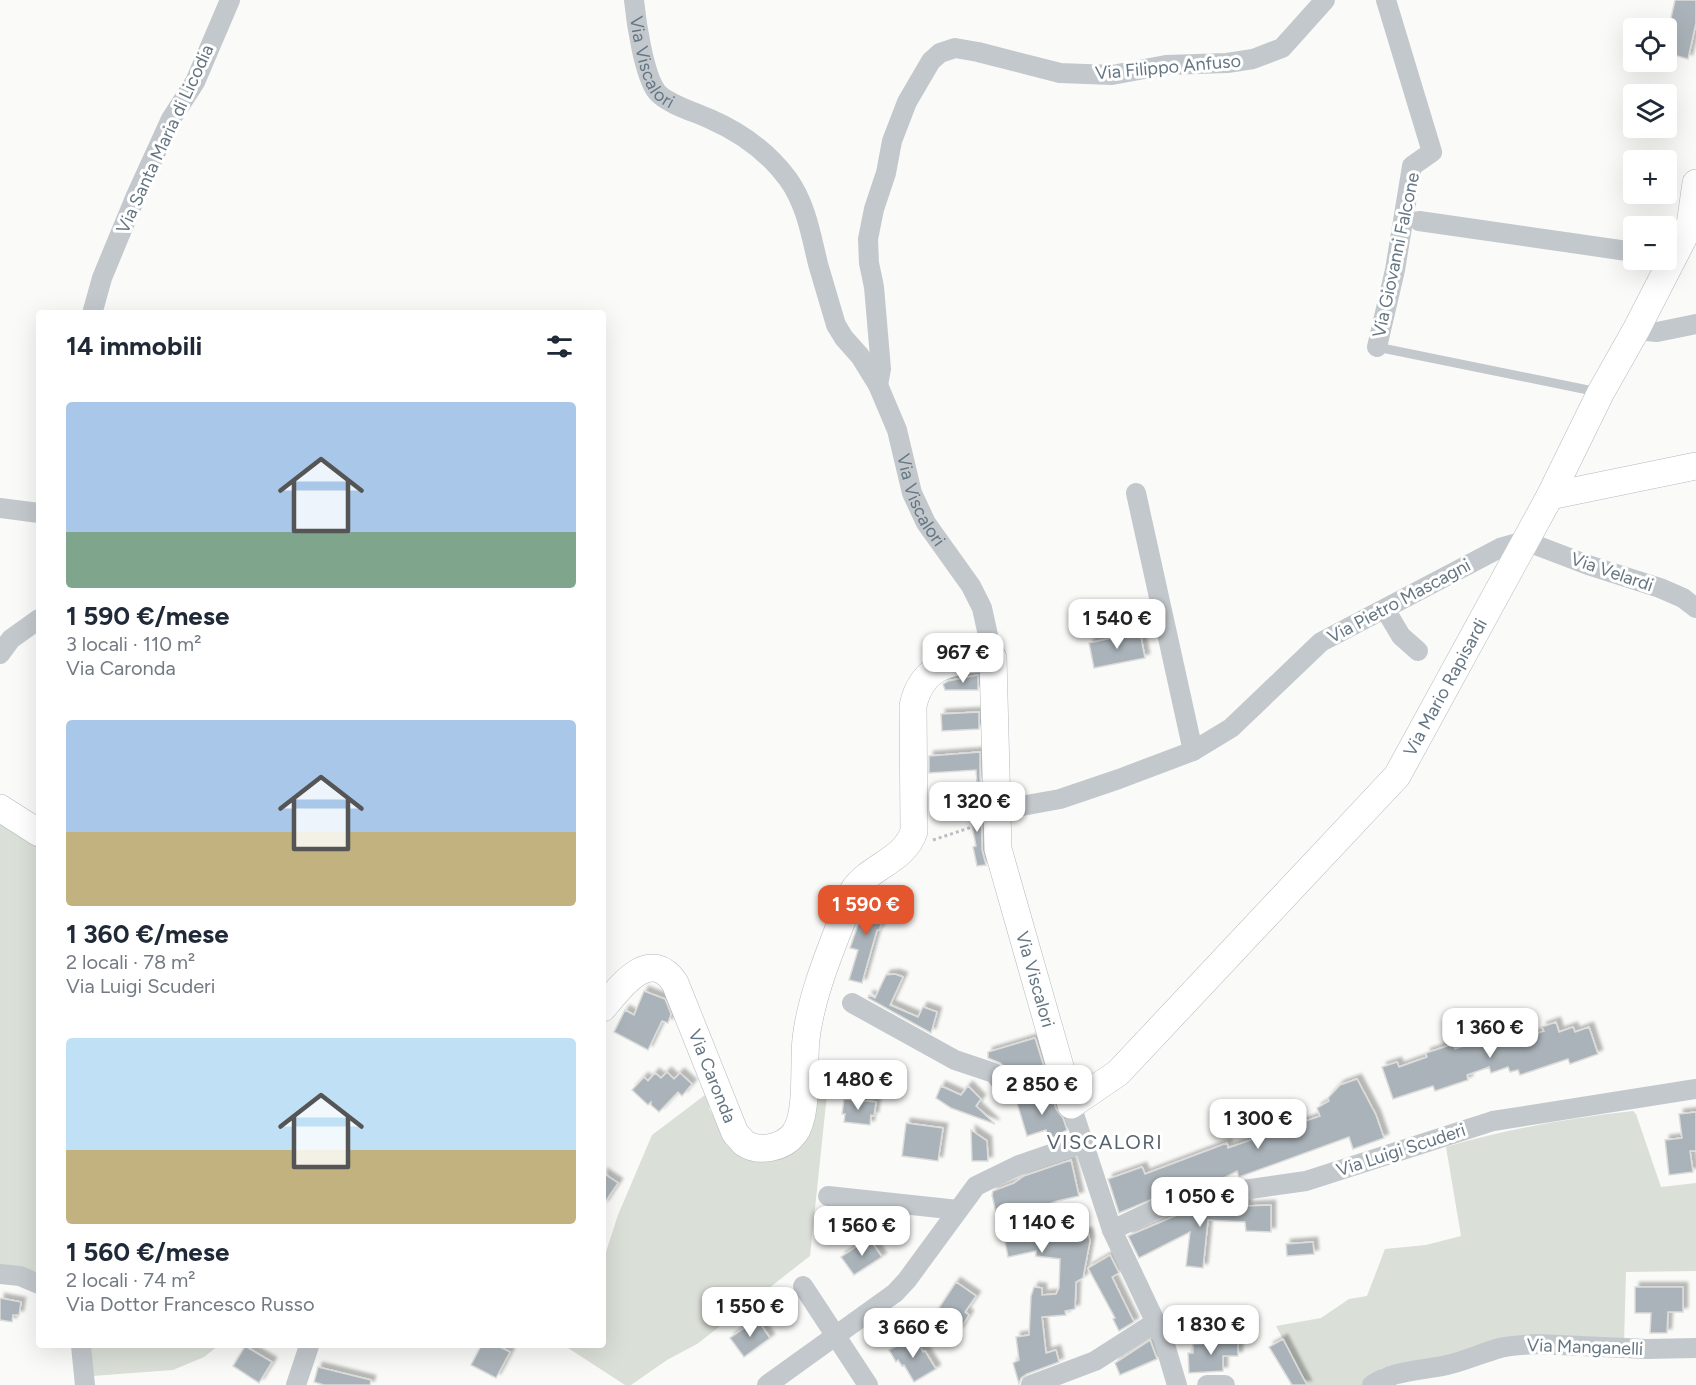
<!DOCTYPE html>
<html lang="it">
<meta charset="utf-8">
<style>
body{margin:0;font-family:Figtree,sans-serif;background:#f2f2f3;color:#1f2937;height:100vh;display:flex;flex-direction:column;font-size:22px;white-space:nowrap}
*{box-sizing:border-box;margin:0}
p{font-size:20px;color:#747a83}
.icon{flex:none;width:33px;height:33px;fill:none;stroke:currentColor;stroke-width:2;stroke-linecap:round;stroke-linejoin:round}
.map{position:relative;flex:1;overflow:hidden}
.details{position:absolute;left:36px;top:310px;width:570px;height:1038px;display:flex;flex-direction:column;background:#fff;border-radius:6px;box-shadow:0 6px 24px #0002}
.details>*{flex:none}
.fabs{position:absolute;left:1623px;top:18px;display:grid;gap:12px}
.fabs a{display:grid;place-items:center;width:54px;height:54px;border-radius:6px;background:#fff;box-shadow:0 6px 24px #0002;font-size:30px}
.price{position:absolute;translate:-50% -51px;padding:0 14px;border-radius:12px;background:#fff;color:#222;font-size:20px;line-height:39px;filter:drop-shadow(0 2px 3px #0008)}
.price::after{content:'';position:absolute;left:50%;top:36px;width:18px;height:14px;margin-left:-9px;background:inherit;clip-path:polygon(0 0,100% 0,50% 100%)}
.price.active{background:#e4572e;color:#fff}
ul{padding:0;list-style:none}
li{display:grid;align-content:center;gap:12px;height:318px;padding:0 30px}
li span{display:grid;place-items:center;height:186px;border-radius:6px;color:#555}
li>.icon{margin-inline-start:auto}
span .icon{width:108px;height:108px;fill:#fffc;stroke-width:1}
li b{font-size:26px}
h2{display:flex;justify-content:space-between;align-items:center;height:72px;padding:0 30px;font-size:26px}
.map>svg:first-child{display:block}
</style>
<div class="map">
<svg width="1696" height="1385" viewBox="0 0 1696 1385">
<defs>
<filter id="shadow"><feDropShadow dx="4.5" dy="-4.5" stdDeviation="1.5" flood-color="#0004"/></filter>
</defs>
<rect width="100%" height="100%" fill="#fafaf8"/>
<!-- green -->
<path fill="#dadfd7" d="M0,817L39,842V1272L0,1267Z
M813,1078L843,1080L834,1093L827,1094L810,1256L697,1344L667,1360L631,1385H625L565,1346H603V1261L618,1215L652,1135L709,1092L713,1102L709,1108L712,1114L718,1116L770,1156Z
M1633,1111L1636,1114L1661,1187L1696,1183V1271L1626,1272L1624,1342L1451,1357L1382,1368L1367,1378L1362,1385H1307L1276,1326L1321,1318L1349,1299L1367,1296L1385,1249L1426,1245L1461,1236L1446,1147C1507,1129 1569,1118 1633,1111Z
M85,1346H218L204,1357L173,1370L92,1376Z"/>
<!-- building -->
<path fill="#aab3b9" stroke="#dcdcda" stroke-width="1.5" filter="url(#shadow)" d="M1675,0H1696V23L1688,59L1666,53V40Z
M1140,632L1145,658L1094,668L1089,643Z
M978,675V690H945L943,684L948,681Z
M979,712V729L942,731L941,714Z
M980,752V782H977L976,770L929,773V756Z
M981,804L982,850L986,865L977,866L973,847L976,846L968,805Z
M872,893L879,896L876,904L887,909L879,930H877L862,983L849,980L858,950L850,948L867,899Z
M895,974L903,977L890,1005L918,1017L923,1007L937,1012L931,1033L868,998L869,995L875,998L886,975Z
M644,991L665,999L671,1014L668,1023L662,1021L648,1050L614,1032L625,1010L634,1015Z
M1556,1022L1559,1032L1573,1027L1575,1032L1589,1027L1598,1054L1570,1064L1568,1059L1520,1075L1518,1070L1510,1072L1508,1067L1491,1073L1489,1067L1467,1075L1468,1080L1435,1091L1433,1086L1393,1099L1382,1067L1397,1062L1399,1067L1427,1057L1426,1053L1453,1044L1455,1049L1484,1039L1482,1035L1495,1030L1499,1040L1513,1035L1515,1041L1544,1031L1542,1027Z
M1035,1038L1045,1070L1014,1079L1008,1066L1005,1067L1000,1063L988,1058V1052Z
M667,1072L674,1079L680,1073L692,1084L682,1096L678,1092L659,1112L651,1105V1102L648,1105L632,1090L644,1077L648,1081L655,1073L661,1078Z
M1357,1079L1376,1115L1384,1138L1353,1149L1349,1137L1239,1177L1237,1171L1218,1181L1189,1184L1119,1213L1108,1179L1142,1167L1145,1174L1227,1143L1228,1148L1320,1116L1317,1108L1329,1101L1328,1098L1340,1085Z
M941,1086L961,1095L968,1086L981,1099L976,1106L995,1124L951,1108L936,1098Z
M1051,1093L1056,1109L1063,1118L1067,1130L1049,1140L1046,1130L1027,1136L1017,1103Z
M844,1099L876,1102L874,1116L871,1115L870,1125L844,1122L845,1114H842Z
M1696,1112V1151H1690L1693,1172L1669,1175L1665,1140L1682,1138L1679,1114Z
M906,1123L943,1128L938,1161L902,1156Z
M971,1130L987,1141L988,1161H972Z
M1071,1160L1079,1196L1057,1201L1044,1206L1028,1209L1035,1240L1073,1239L1072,1234L1088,1232L1090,1241L1083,1278L1076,1282L1075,1309L1065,1311L1066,1315L1042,1317L1046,1353L1056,1350L1059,1362L1027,1374L1021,1378L1019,1384L1013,1363L1019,1360L1016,1337L1029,1335L1031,1296L1034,1287L1042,1288V1295L1056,1294L1059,1288L1060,1259L1036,1256V1251L1008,1257L1002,1226L999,1227L992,1195L993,1191L1014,1183L1024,1176Z
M603,1173L618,1183L603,1205Z
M1247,1202V1206L1271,1205V1232L1246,1231L1245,1222L1208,1220L1203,1268L1186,1266L1190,1232L1139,1258L1128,1236L1196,1207Z
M869,1238L882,1257L854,1275L841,1257Z
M1313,1242L1314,1254L1287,1256L1286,1244Z
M1110,1255L1119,1273L1112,1277L1134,1322L1119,1331L1113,1319L1115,1318L1088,1268Z
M956,1282L976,1296L965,1312L969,1315L959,1331L935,1314Z
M1635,1287H1683V1312H1668L1667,1333H1650L1651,1313H1635Z
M0,1298L21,1302L19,1315H13L12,1322L0,1320Z
M757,1319L770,1338L744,1357L730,1338Z
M914,1337L923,1352L925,1351L936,1369L914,1382L904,1365L902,1366L898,1360L896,1362L889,1350Z
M1283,1339L1300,1372L1307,1385H1292L1269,1347Z
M1150,1340L1157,1359L1120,1375L1115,1363Z
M1238,1342V1356H1223V1371L1189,1373L1188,1353H1193V1344Z
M245,1346L272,1362L259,1383L233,1366Z
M481,1346H498L510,1352L496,1378L471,1365Z
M318,1367L371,1380L370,1385H324L314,1382Z"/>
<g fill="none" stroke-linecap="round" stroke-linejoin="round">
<defs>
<g id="secondary">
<path d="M1550,496L1696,466"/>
<path d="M0,808L39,833"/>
<path id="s2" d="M603,1008C621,986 650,946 675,983L735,1133C738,1136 741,1140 744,1143C759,1153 783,1148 794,1134C809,1115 803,1064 806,1039C812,988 836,939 853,891C869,866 905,861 914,831L913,706C922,663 954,660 993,658L998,849L1071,1105L1118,1073L1397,776L1550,496L1601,392L1636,330L1690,225L1696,183"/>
</g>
</defs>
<!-- secondary casing -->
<use href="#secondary" stroke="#b3babf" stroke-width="28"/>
<!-- path -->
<path stroke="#bbbfc2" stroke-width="3" stroke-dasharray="3 3" stroke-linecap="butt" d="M933,840L978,825"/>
<!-- lane -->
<path stroke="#c3c8cc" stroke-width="9" d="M1377,347L1598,392"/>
<!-- street -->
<g stroke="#c3c8cc" stroke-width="20">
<path id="s1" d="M634,0C636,21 644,76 657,92C667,104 695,112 710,119C740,132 768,152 788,179C806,204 811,235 818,264C824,285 830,305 836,325L844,338L860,356L878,385L897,430L912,493L926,523L971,586L982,608L993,658"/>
<path d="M1419,221L1634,252"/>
<path d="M92,314L102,278L135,198L171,119L195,82L230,0"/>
<path d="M1636,330L1657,332L1696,324"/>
<path d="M1377,347L1395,270L1412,166L1432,152L1386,0"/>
<path d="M878,385L881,369L874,287L869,263L868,239L874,209L886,173L892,141L907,102L931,61L940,53L955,48L978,52L1060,73L1112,75L1166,65L1227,63L1253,59L1282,48L1325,0"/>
<path d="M1136,493L1193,751"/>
<path d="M0,508L39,513"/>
<path d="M1385,609L1401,636L1418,651"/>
<path d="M0,654L11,639L39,619"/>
<path d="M996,809H1005L1060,799L1119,779L1193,751L1231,728L1321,642L1500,548L1525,541L1588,565L1660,588L1683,598L1696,608"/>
<path d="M852,1003L955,1060L994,1073L1010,1093L1064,1077"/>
<path d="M1071,1105L1112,1230L1163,1338L1177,1385"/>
<path d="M828,1196L958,1210"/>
<path d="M1112,1230L1161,1207L1193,1195L1237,1191L1306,1181L1493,1121L1696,1089"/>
<path d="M0,1274L20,1276L39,1284"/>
<path d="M803,1286L868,1385"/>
<path d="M81,1346L85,1385"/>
<path d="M296,1385L309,1346"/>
<path d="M767,1385L895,1293L907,1280L976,1186L1019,1165L1083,1143"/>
<path d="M1031,1385L1095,1361L1156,1322"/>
<path d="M1207,1385H1225"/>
<path d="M1372,1385C1394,1370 1421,1371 1447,1365C1465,1361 1482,1353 1500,1348C1512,1345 1525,1345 1537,1344L1647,1349L1696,1348"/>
</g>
<!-- secondary -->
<use href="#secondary" stroke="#fff" stroke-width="27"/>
</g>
<g text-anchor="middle" stroke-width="6" stroke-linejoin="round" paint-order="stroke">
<!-- street labels -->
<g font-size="18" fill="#657683" stroke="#fff">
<text dy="6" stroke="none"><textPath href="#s1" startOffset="66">Via Viscalori</textPath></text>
<text transform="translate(1168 67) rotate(-5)" y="6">Via Filippo Anfuso</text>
<text transform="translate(165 139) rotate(-65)" y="6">Via Santa Maria di Licodia</text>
<text transform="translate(1396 255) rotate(-78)" y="6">Via Giovanni Falcone</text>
<text dy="6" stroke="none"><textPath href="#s1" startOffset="606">Via Viscalori</textPath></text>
<text transform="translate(1612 572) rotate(19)" y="6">Via Velardi</text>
<text transform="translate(1399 601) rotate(-28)" y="6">Via Pietro Mascagni</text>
<text dy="6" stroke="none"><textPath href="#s2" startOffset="1914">Via Mario Rapisardi</textPath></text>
<text dy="6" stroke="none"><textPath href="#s2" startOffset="1218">Via Viscalori</textPath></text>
<text dy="6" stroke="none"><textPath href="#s2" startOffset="194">Via Caronda</textPath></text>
<text transform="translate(1401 1150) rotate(-18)" y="6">Via Luigi Scuderi</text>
<text transform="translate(1585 1347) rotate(2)" y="6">Via Manganelli</text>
</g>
<!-- neighbourhood labels -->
<g font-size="20" letter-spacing="1.5" fill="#57646e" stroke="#fff">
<text x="1105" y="1149">VISCALORI</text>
</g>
</g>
</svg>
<div class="fabs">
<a><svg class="icon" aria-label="locate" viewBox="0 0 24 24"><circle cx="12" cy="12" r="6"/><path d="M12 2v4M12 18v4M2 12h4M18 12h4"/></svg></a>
<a><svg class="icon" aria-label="layers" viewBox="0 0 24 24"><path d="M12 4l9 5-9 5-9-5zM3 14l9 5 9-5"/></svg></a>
<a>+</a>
<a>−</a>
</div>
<b class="price" style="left:1117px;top:650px">1 540 €</b>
<b class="price" style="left:963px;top:684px">967 €</b>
<b class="price" style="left:977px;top:833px">1 320 €</b>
<b class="price active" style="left:866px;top:936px">1 590 €</b>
<b class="price" style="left:1490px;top:1059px">1 360 €</b>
<b class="price" style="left:858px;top:1111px">1 480 €</b>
<b class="price" style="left:1042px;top:1116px">2 850 €</b>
<b class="price" style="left:1258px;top:1150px">1 300 €</b>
<b class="price" style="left:1200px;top:1228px">1 050 €</b>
<b class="price" style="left:1042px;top:1254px">1 140 €</b>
<b class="price" style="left:862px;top:1257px">1 560 €</b>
<b class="price" style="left:750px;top:1338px">1 550 €</b>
<b class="price" style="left:1211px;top:1356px">1 830 €</b>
<b class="price" style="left:913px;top:1359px">3 660 €</b>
<section class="details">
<h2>14 immobili<svg class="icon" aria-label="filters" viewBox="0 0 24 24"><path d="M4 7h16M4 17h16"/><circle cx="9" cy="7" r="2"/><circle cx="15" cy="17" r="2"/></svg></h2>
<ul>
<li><span style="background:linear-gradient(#a9c7e8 70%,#7fa58c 0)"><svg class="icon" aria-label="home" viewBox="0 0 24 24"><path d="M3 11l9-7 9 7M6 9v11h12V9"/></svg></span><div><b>1 590 €/mese</b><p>3 locali · 110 m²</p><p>Via Caronda</p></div></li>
<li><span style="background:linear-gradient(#a9c7e8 60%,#c2b280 0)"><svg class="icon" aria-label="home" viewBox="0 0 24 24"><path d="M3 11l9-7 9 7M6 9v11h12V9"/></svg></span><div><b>1 360 €/mese</b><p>2 locali · 78 m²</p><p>Via Luigi Scuderi</p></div></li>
<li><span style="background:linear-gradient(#bfe0f5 60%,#c2b280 0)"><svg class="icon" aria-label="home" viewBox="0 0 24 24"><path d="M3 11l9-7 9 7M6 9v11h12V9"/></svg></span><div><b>1 560 €/mese</b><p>2 locali · 74 m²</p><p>Via Dottor Francesco Russo</p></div></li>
</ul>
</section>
</div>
